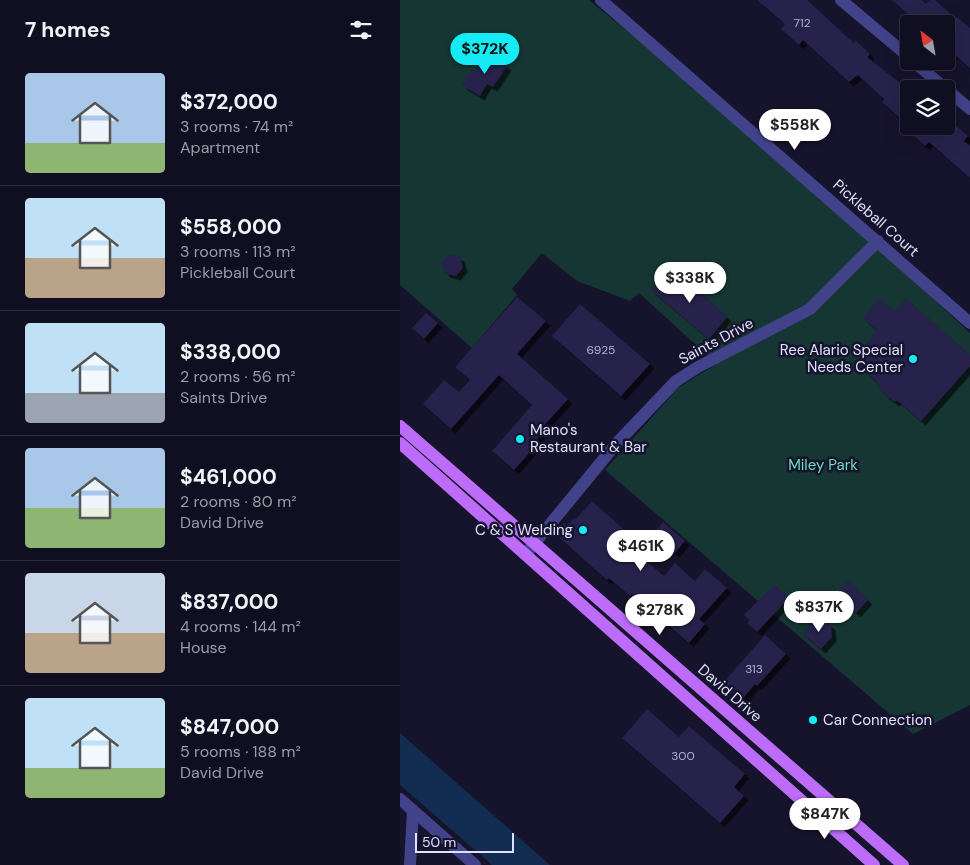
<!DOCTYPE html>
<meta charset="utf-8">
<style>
body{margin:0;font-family:"DM Sans",sans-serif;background:#1e1c2e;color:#f1f3f6;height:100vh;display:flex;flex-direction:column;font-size:19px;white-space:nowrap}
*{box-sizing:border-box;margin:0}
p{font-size:16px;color:#9c9ca5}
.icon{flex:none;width:28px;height:28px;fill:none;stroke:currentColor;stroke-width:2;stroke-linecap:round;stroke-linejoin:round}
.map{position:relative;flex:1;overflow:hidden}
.drawer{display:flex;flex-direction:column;background:#100e21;width:400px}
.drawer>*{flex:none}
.needle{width:32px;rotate:329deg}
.buttons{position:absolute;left:500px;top:15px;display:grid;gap:10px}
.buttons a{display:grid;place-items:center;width:55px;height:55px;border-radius:5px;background:#100e21;box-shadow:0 5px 20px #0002,0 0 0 1px #302e3f;font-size:25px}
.scale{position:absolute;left:15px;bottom:12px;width:99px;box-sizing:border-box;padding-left:5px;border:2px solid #e1e0fe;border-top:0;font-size:14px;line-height:18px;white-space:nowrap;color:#e1e0fe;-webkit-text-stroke:4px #16132c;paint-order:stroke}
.price{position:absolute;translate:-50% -42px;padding:0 11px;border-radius:18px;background:#fff;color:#222;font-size:16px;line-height:32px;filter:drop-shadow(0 1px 2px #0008)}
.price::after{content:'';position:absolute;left:50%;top:30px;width:15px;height:11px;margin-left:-8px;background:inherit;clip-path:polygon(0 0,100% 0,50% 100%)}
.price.selected{background:#15ebf4;color:#111}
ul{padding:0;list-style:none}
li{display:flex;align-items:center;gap:15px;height:125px;padding:0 25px}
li+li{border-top:1px solid #302e3f}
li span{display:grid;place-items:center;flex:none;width:140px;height:100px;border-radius:5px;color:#555}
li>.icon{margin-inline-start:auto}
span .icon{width:60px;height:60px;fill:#fffc;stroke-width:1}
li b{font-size:21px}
h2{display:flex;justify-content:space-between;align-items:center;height:60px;padding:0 25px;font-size:21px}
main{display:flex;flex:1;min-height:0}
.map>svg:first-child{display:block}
</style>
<main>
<section class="drawer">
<h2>7 homes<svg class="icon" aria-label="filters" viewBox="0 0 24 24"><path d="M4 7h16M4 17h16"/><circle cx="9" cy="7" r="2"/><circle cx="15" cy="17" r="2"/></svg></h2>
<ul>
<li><span style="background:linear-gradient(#a9c7e8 70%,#8fb573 0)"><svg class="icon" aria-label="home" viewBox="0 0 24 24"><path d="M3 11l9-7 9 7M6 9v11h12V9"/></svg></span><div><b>$372,000</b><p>3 rooms · 74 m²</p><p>Apartment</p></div></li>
<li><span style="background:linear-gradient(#bfe0f5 60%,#b9a48a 0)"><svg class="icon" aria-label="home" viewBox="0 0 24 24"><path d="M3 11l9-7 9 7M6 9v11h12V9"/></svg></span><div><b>$558,000</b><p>3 rooms · 113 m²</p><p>Pickleball Court</p></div></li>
<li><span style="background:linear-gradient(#bfe0f5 70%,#9aa5b1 0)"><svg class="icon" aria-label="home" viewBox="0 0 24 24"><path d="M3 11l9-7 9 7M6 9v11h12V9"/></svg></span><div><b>$338,000</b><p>2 rooms · 56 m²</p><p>Saints Drive</p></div></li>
<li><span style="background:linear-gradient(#a9c7e8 60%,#8fb573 0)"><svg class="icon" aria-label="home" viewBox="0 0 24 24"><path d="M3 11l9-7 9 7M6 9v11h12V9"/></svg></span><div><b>$461,000</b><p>2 rooms · 80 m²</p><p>David Drive</p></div></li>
<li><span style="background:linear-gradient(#c9d6e8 60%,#b9a48a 0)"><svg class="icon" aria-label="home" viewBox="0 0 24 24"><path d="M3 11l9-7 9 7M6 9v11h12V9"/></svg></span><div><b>$837,000</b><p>4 rooms · 144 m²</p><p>House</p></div></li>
<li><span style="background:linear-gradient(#bfe0f5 70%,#8fb573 0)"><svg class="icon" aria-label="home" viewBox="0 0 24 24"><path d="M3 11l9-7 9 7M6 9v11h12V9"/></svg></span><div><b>$847,000</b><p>5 rooms · 188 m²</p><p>David Drive</p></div></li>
</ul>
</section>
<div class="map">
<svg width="570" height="865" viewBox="0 0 570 865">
<defs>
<filter id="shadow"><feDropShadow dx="4.5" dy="4.5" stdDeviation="0" flood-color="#0009"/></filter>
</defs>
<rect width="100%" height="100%" fill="#16132c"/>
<!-- green -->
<path fill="#163633" d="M0,0H189L370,147L570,333V705L513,734L205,470L279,387L317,364L239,293L230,301L177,281L142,253L112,289L117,295L72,348L0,285Z"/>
<!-- water -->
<path fill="#122d51" d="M0,733L150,865H92L0,785Z"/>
<!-- building -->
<path fill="#26204c" filter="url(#shadow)" d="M357,0H407L454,43L456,41L470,54L467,57L509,90V126L482,102L484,99L458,75L449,82L403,40L399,45L381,29L385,24Z
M492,0H522L526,4L530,0H535L555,18L557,17L570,28V68L554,54L546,63V24H509L513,19Z
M87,53L107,66L93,87L87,84L80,96L62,85L72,69L76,71Z
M553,123L568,136L564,141L570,146V178L529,142L525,146L512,134L519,126H550Z
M50,254L60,257L63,268L56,276L45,273L42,263Z
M274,270L327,317L309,339L251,290L258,281L262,284Z
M117,297L146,321L117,354L168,399L141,429L144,431L130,447L132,450L114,470L92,451L132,405L99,375L51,429L23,404L44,380L59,392L70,380L55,367Z
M479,299L494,311L506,299L570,355V366L521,421L497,400L495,402L485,395L477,385L478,383L454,362L477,330L463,318Z
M180,304L250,364L221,396L152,336Z
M26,313L38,323L24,339L12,328Z
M192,501L239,543L233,550L264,576L275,563L295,581L305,569L327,588L299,619L305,624L289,643L232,594L230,596L209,578L207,580L155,534L165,523L167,526L174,518L176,519Z
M263,522L285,541L275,553L253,534Z
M448,581L468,600L456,613L436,594Z
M374,585L389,598L357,632L347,623L350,620L344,615Z
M425,621L431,626L432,637L421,649L403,634L413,622Z
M365,635L386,654L357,686L355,684L340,702L321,685Z
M247,709L279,737L289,726L345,774L334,787L344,796L320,823L222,738Z"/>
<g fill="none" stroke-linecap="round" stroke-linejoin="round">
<!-- minor -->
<path stroke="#414289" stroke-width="12" d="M201,0L570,323
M441,0L509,57
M513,61L546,89
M546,89L570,109
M129,550L216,444L276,381L298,367L410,309L478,241
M0,799L75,865
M10,865L13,810"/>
<!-- major -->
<path stroke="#bc6cf8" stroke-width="12" d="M0,426L503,865
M0,443L474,865"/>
</g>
<!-- markers -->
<g fill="#15ebf4" stroke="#16132c" stroke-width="2">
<circle cx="513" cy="359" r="5"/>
<circle cx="120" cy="439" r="5"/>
<circle cx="183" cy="530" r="5"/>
<circle cx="413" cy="720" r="5"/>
</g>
<g text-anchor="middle" stroke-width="5" stroke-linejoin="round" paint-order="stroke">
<!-- number labels -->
<g font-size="12" fill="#b2b0d2">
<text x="402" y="27">712</text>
<text x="201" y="354">6925</text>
<text x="354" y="673">313</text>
<text x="283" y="760">300</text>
</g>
<!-- street labels -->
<g font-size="15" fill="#e1e0fe" stroke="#16132c">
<text transform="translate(476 218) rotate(41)" y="5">Pickleball Court</text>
<text transform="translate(316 341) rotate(-28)" y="5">Saints Drive</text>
<text transform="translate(330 693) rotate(41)" y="5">David Drive</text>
</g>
<!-- poi labels -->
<g font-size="15" fill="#e1e0fe" stroke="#16132c" text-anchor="end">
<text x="503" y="355">Ree Alario Special<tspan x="503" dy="17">Needs Center</tspan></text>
<text x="130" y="435" text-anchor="start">Mano's<tspan x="130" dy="17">Restaurant &amp; Bar</tspan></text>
<text x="173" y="535">C &amp; S Welding</text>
<text x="423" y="725" text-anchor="start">Car Connection</text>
</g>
<!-- park labels -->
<g font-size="15" fill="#6ddcba" stroke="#16132c">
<text x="423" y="470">Miley Park</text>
</g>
</g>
</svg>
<div class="buttons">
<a><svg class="needle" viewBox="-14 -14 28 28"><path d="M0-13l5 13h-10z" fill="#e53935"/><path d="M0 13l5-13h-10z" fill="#9c9ca5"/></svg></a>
<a><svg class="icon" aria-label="layers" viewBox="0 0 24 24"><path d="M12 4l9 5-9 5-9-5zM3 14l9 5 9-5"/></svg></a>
</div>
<div class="scale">50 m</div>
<b class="price selected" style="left:85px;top:75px">$372K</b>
<b class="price" style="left:395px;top:151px">$558K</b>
<b class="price" style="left:290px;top:304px">$338K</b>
<b class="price" style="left:241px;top:572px">$461K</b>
<b class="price" style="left:419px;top:633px">$837K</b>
<b class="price" style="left:260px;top:636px">$278K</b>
<b class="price" style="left:425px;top:840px">$847K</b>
</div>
</main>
